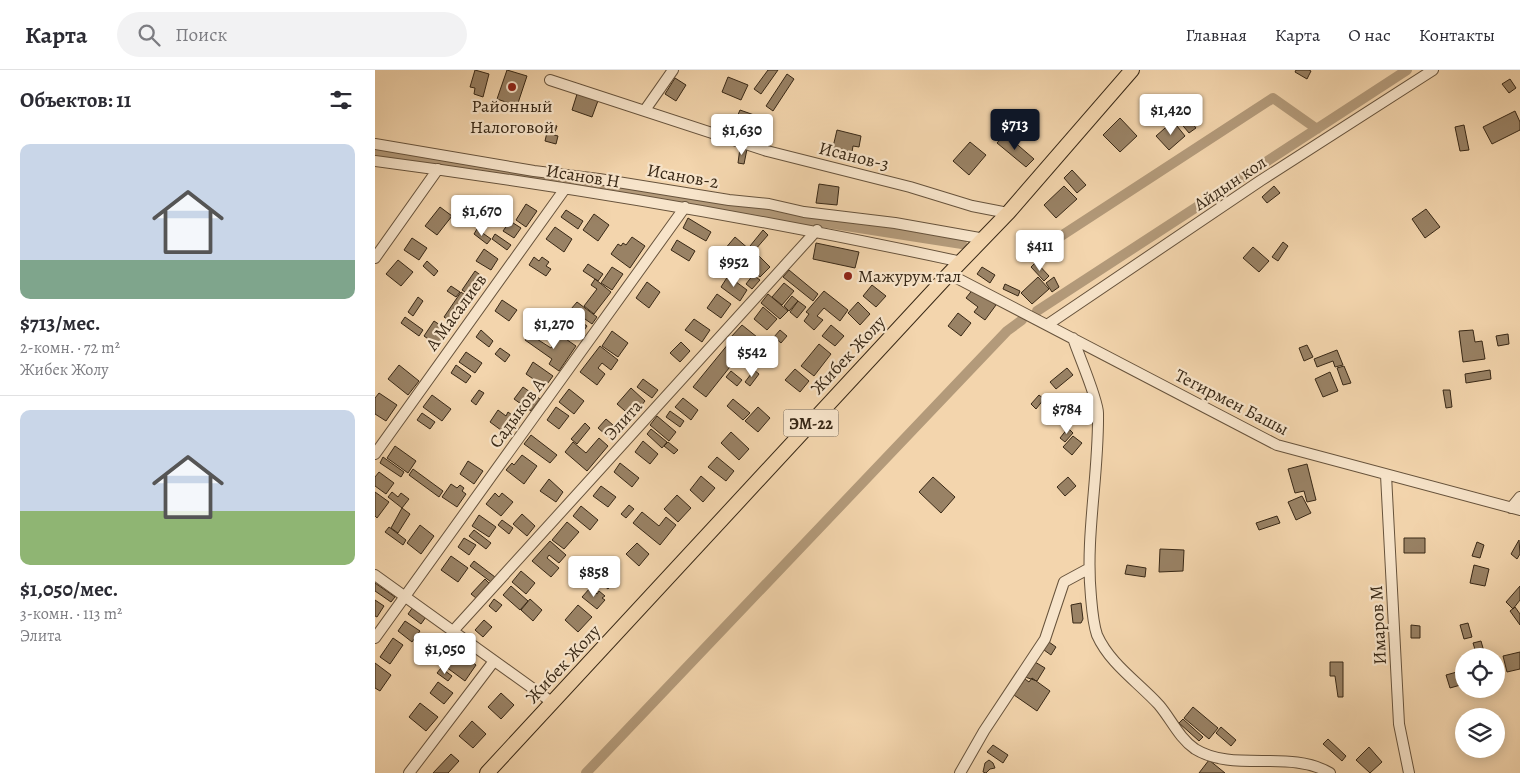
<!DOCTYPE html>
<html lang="ru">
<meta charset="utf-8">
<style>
body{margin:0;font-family:Alegreya,serif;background:#f2f2f3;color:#2b2b33;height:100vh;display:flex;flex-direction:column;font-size:19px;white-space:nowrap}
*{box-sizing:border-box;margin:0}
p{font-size:16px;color:#7c7c81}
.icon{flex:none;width:28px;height:28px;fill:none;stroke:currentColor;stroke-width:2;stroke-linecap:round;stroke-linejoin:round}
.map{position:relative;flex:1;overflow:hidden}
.sheet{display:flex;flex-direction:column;background:#fff;width:375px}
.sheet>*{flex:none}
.fabs{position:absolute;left:1080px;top:578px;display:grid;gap:10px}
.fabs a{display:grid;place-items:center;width:50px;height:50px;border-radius:50%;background:#fff;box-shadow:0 2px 12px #0003;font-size:25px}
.price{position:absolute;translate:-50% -42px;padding:0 11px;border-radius:5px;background:#fff;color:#222;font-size:16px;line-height:32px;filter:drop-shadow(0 1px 2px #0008)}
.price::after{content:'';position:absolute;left:50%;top:30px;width:15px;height:11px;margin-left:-8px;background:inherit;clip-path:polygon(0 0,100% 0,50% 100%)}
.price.active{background:#111827;color:#fff}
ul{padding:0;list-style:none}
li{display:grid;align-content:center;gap:10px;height:265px;padding:0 20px}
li+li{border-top:1px solid #e1e1e2}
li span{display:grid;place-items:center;height:155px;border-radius:10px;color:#555}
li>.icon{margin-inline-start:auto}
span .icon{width:90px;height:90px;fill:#fffc;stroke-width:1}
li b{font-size:21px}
h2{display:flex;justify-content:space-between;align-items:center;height:60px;padding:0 20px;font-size:21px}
header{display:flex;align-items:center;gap:30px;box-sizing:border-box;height:70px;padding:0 25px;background:#fff;border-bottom:1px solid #e1e1e2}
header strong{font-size:24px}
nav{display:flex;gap:28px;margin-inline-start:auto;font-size:18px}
.search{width:350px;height:45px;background:#f2f2f3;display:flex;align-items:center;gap:12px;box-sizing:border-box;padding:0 18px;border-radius:28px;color:#7c7c81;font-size:19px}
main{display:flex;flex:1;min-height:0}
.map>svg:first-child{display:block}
</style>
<header>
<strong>Карта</strong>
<div class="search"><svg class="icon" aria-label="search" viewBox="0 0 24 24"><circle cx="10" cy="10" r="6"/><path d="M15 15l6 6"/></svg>Поиск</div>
<nav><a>Главная</a><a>Карта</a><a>О нас</a><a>Контакты</a></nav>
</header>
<main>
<section class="sheet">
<h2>Объектов: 11<svg class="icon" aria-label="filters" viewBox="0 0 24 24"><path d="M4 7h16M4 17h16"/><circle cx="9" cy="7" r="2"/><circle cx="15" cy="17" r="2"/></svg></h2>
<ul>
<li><span style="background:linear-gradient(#c9d6e8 75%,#7fa58c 0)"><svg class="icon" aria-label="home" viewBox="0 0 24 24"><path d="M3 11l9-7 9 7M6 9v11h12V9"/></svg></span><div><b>$713/мес.</b><p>2-комн. · 72 m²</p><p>Жибек Жолу</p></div></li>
<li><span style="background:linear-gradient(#c9d6e8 65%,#8fb573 0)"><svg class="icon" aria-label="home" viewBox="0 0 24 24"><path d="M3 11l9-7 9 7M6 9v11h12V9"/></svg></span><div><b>$1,050/мес.</b><p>3-комн. · 113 m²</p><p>Элита</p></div></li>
</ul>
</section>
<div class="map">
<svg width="1145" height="703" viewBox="0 0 1145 703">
<rect width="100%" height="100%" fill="#f3d5ad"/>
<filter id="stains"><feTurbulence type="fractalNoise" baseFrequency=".004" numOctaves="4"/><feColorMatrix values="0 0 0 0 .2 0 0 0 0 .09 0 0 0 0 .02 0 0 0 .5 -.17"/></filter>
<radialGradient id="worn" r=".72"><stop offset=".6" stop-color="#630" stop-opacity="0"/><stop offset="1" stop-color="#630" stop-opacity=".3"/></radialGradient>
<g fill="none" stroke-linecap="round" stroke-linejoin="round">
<!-- canal -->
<path stroke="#b39a7a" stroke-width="10" d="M0,83L587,174
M660,183L898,28L942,59
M662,241L1032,0
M211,703L632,261L647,250"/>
</g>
<!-- building -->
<path fill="#998265" stroke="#382816" d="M100,0L114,4L108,27L99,24L100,18L95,17Z
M132,0L152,6L142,36L122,29Z
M393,0H403L386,24L379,19Z
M921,0H934L936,1L932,9L920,2Z
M412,4L419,9L398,41L391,36Z
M353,7L373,15L366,30L347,22Z
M300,8L311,15L301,31L290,24Z
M1135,9L1141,18L1134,23L1127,14Z
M203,21L224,28L217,47L197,40Z
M801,33L821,58L814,63L794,39Z
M365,40L382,46L379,54L362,47Z
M1140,41L1145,52V60L1117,74L1108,57Z
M745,48L762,66L745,82L728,65Z
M798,51L810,66L794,80L781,66Z
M174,54L182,56L179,65L183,66L181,74L170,71Z
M1089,55L1094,80L1085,81L1080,57Z
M462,60L486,66L484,77L478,76L477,82L458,77Z
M630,64L659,89L651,97L622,73Z
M595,72L611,85L594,105L578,91Z
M365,78L372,79L369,94L363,93Z
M697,100L711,115L702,123L689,108Z
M444,114L464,117L462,135L441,133Z
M689,116L702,129L681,148L669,135Z
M899,116L905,123L892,133L887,127Z
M151,134L162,141L151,157L141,150Z
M65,137L77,146L62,165L50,156Z
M1051,139L1065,157L1050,168L1037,149Z
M191,140L208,151L203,159L186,147Z
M219,144L234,155L223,171L208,160Z
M313,148L336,162L331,171L308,158Z
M135,151L146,158L139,168L128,161Z
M180,157L197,169L189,182L171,169Z
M102,159L116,169L112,174L99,164Z
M388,160L393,165L380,180L375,176Z
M120,164L136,175L132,180L117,169Z
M257,167L270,176L255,198L236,184L243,174L246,176L248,173L251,175Z
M360,167L375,180L364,193L349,180Z
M37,168L52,178L44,190L29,180Z
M302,170L320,181L314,191L296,180Z
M908,172L913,176L903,191L897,187Z
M441,173L484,182L480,198L438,189Z
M878,177L894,191L884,202L868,188Z
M109,179L123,189L116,200L101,191Z
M381,183L395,197L385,207L371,193Z
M159,187L164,191L167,187L174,192L171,196L176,199L171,206L154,195Z
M23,190L38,202L26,216L11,204Z
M52,191L63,201L59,206L48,196Z
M661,192L674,206L669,211L656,197Z
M213,194L228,204L223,211L208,201Z
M237,197L248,204L237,220L226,213Z
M607,197L620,205L615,213L602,204Z
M414,200L443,224L438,231L408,207Z
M100,201L112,210L99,228L87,220Z
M378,205L385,210L377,219L371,214Z
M353,206L372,220L365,231L346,217Z
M663,207L674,219L657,234L646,223Z
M679,207L684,217L677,222L671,213Z
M220,209L236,222L219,244L209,236L222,219L216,215Z
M272,212L285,222L274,238L261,228Z
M409,213L419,221L407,235L397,227Z
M630,214L645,221L643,226L628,219Z
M497,215L511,226L501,237L488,226Z
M76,216L85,222L81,227L72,221Z
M599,218L621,235L610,250L599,242L603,237L591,228Z
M449,221L473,240L465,251L449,238L442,246L448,250L439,260L429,251L434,244L431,242Z
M86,222L97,230L80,255L69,247Z
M342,224L356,234L346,248L332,238Z
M393,224L413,241L405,249L386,233Z
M417,226L423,231L414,241L409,236Z
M43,227L48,231L38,246L33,242Z
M127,230L142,240L134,251L120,241Z
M423,231L431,237L422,248L415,242Z
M202,232L222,247L217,254L196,239Z
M483,232L495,244L485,255L473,243Z
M388,237L402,249L392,260L379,249Z
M194,243L212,256L203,269L185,257Z
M583,243L596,253L586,266L573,256Z
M30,247L48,260L44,266L26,253Z
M319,249L335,260L327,272L310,260Z
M59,251L74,261L63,276L49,266Z
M367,255L382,267L370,281L355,268Z
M456,255L469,266L460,276L447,266Z
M106,260L118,271L114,277L101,267Z
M405,260L412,266L406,273L399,267Z
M1098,260L1100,272L1107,271L1110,289L1088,292L1084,261Z
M237,261L253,273L243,287L227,276Z
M154,264L176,278L185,265L201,276L184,301L174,294L177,289L150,270Z
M1133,264L1134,274L1123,276L1121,266Z
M306,272L315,281L305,292L295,283Z
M354,273L366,283L331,327L318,317Z
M444,274L456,284L439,306L426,296Z
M932,275L938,287L929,291L924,278Z
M225,276L243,290L236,300L227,293L223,298L230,304L222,315L205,302Z
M125,278L135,285L130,292L120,284Z
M962,280L968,295L960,297L958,291L942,297L939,289Z
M91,282L107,293L100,303L84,292Z
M158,292L178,306L170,317L151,304Z
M24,295L44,311L33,325L13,309Z
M81,295L96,306L91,313L76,303Z
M969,296L976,313L968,315L962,298Z
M692,298L698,305L681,319L675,312Z
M420,299L434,311L425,322L410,310Z
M379,300L384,304L375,316L370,312Z
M1115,300L1116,309L1091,313L1090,304Z
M356,301L367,310L362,316L351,307Z
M955,302L963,321L948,327L940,309Z
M268,309L283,320L277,328L262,317Z
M148,317L165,329L156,341L139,329Z
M256,318L270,331L257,347L242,334Z
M194,319L209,331L199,344L184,332Z
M104,320L109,323L101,335L96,331Z
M1068,320H1075L1077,337L1071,338Z
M4,323L22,335L11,351L0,344V328Z
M699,324L707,341L694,348L686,331Z
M57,325L76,339L67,351L48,337Z
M664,325L669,329L661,339L656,334Z
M308,328L323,340L316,350L300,337Z
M358,329L375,343L368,350L352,336Z
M181,337L194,346L184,359L172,350Z
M383,337L395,348L383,362L370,351Z
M123,340L131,346L133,342L145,351L134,366L115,352Z
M295,341L309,351L305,357L291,347Z
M47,343L60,352L55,359L42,350Z
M282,346L301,362L294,371L275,355Z
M231,349L245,361L237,370L223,358Z
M210,353L215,358L202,374L196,369Z
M693,358L698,363L690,372L685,368Z
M276,359L292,372L287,378L272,364Z
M356,362L374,379L364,390L346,373Z
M156,365L182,385L175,393L149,374Z
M698,366L707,373L697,385L688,377Z
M224,368L233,376L212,401L190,382L198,372L211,383Z
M268,371L283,384L275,394L260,382Z
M293,372L303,380L299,384L289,376Z
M20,376L41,391L33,403L12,388Z
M147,385L162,396L149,414L131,400L137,393L139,395Z
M8,387L29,402L26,407L5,393Z
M342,387L359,401L351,411L333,397Z
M93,391L108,401L99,414L85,404Z
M245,393L264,408L257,417L239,402Z
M932,394L941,430L932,432L929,421L920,423L913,399Z
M38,399L68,421L64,427L34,405Z
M4,402L19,413L11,424L0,416V407Z
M326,406L340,418L328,432L315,420Z
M558,407L580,427L566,443L544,422Z
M693,407L701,416L690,426L682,417Z
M174,409L188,422L181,432L165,421Z
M76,414L82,418L85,415L89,418L87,421L91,424L82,437L67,427Z
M226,416L241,427L233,437L218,426Z
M0,422L14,432L2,448L0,446Z
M17,422L23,427L26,423L34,429L27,438L13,427Z
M120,423L124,427L127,423L138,432L126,446L111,434Z
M302,425L316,438L303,452L289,439Z
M927,426L936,443L921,450L913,432Z
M254,435L259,439L251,448L246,444Z
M206,436L223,450L215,460L198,446Z
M27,438L35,444L23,463L16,458Z
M267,442L284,456L291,447L301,455L285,475L258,453Z
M147,444L160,456L152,466L138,454Z
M104,445L121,457L114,467L97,456Z
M902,446L905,453L884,460L881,453Z
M127,450L138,458L134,464L123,455Z
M192,452L204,462L189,479L177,470Z
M45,455L59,466L46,484L32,473Z
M14,457L31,470L28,475L10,462Z
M99,460L116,473L111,479L94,466Z
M89,468L101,475L94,485L83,477Z
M1029,468H1050V483H1029Z
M1144,470L1145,484L1142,489L1136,484Z
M175,471L191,485L184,493L174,485L172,488L184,498L176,507L157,491Z
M1102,472L1109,475L1105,488L1097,486Z
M262,473L274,484L264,496L251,484Z
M785,479L809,480L808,501L784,502Z
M76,486L93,498L83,512L66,500Z
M99,491L120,507L116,512L95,496Z
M752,495L771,498L770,507L750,504Z
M1099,495L1114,499L1110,516L1095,513Z
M146,501L160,513L151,524L137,512Z
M222,501L237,514L233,519L218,507Z
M110,509L114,513L101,528L96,524Z
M0,513L20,527L16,532L0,521Z
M136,516L153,531L145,540L128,525Z
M1145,516V530L1138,539L1131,532Z
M215,518L222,524L224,521L230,526L227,528L230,530L222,539L207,527Z
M119,529L127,535L121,542L114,536Z
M155,529L167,540L158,551L146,540Z
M0,530L9,536L2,547L0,546Z
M706,533L708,549L706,553H698L696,535Z
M203,535L217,547L203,562L190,550Z
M38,537L51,547L46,554L33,544Z
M1140,537L1145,544V555L1135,541Z
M109,550L117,557L108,567L100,560Z
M30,551L45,561L37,572L23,561Z
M1093,553L1097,567L1089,569L1085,555Z
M1036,555L1045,556V568H1036Z
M18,568L28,575L15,594L5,587Z
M1106,571L1110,585L1102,586L1098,573Z
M674,572L681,577L676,585L669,580Z
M78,579L86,585L83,590L87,592L91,587L101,595L90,611L67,594Z
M1145,582V599L1132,602L1128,586Z
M660,592L670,598L662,611L650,607Z
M955,592H968V627H963L960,606H955Z
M0,593L16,605L5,621L0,618Z
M66,598L77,606L73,611L62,603Z
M1089,600V614L1075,618L1071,605Z
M657,608L675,621L662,641L639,625L650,609L654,612Z
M63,612L78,623L69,634L55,623Z
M126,623L139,635L126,649L113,637Z
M45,633L63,647L51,661L34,647Z
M818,637L843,658L834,669L809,648Z
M808,649L828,667L824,671L804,653Z
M97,651L111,664L98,678L84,666Z
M846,657L861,670L856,676L841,663Z
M953,669L971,686L967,691L948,674Z
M618,675L633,685L628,693L612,682Z
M994,677L1007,692L995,703L981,690Z
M76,684L84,691L73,703H58Z
M614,690L618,693L620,698L615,699L611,703L608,702L610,693Z
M834,690L850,703H824Z"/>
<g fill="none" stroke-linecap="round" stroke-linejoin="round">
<defs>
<path id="minor" d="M175,10L392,81L535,117L597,136L633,143
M270,40L298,0
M0,74L159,101L224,109L354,130L394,134L429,142L520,153L610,169
M0,91C197,117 393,150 587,192
M0,188L63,99
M574,204L902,375L1145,440
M672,255L885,111L1058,0
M698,268C703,284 723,329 723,343C724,405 710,466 716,527C717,539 718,553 722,565C735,594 763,612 784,635C796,649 804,668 820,679C859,703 914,679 955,703
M0,384L189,120
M1011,405L1024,654L1034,703
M1136,438L1145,427
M0,505L178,633
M78,561L442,160
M0,568L310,137
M34,703L119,591
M585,703L609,661L670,569L689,512L713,499"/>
<path id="major" d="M112,703L574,204L633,143L757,0"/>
</defs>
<!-- minor casing -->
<use href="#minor" stroke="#67533c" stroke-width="12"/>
<!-- major casing -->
<use href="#major" stroke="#382816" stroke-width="16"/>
<!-- minor -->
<use href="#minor" stroke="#f7e4ca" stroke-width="10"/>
<!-- major -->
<use href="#major" stroke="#f3d5ad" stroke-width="14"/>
</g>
<!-- markers -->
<g fill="#8f2418" stroke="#f7e4ca" stroke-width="2">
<circle cx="137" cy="17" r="5"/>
<circle cx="473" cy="206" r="5"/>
</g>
<g text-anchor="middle" stroke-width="4.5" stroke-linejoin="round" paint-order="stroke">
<!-- shield labels -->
<rect fill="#f7e4ca" stroke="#71604c" stroke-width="1" x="408.5" y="339.5" width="55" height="27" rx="4"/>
<g font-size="16" font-weight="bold" fill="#382816">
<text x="436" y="359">ЭМ-22</text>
</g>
<!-- poi labels -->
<g font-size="18" fill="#382816" stroke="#f7e4ca">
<text x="137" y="42">Районный<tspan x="137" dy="21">Налоговой</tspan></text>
<text x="483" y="212" text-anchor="start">Мажурум тал</text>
</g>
<!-- street labels -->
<g font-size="18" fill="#382816" stroke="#f7e4ca">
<text transform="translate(479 86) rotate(14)" y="6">Исанов-3</text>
<text transform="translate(208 106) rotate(9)" y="6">Исанов Н</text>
<text transform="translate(308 106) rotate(10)" y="6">Исанов-2</text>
<text transform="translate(855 113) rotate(-34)" y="6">Айдын кол</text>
<text transform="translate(81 242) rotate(-54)" y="6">А Масалиев</text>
<text transform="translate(473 285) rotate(-47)" y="6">Жибек Жолу</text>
<text transform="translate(857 332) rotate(27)" y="6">Тегирмен Башы</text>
<text transform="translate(142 343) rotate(-54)" y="6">Садыков А</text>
<text transform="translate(248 350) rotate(-48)" y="6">Элита</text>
<text transform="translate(1003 555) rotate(-93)" y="6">Имаров М</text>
<text transform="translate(188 594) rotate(-47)" y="6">Жибек Жолу</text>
</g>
</g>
<rect width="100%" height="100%" filter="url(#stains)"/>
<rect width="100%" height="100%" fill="url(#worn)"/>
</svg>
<div class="fabs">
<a><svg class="icon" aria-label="locate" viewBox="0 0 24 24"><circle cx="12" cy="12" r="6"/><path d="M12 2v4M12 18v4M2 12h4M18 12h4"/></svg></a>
<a><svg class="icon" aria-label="layers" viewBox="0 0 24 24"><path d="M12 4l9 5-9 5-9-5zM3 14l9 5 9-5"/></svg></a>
</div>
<b class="price" style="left:796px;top:66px">$1,420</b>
<b class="price active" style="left:640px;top:81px">$713</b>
<b class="price" style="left:367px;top:86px">$1,630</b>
<b class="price" style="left:107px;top:167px">$1,670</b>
<b class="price" style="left:665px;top:202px">$411</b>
<b class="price" style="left:359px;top:218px">$952</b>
<b class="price" style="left:179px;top:280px">$1,270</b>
<b class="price" style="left:377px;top:308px">$542</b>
<b class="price" style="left:692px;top:365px">$784</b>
<b class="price" style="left:219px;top:528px">$858</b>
<b class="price" style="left:70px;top:605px">$1,050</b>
</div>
</main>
